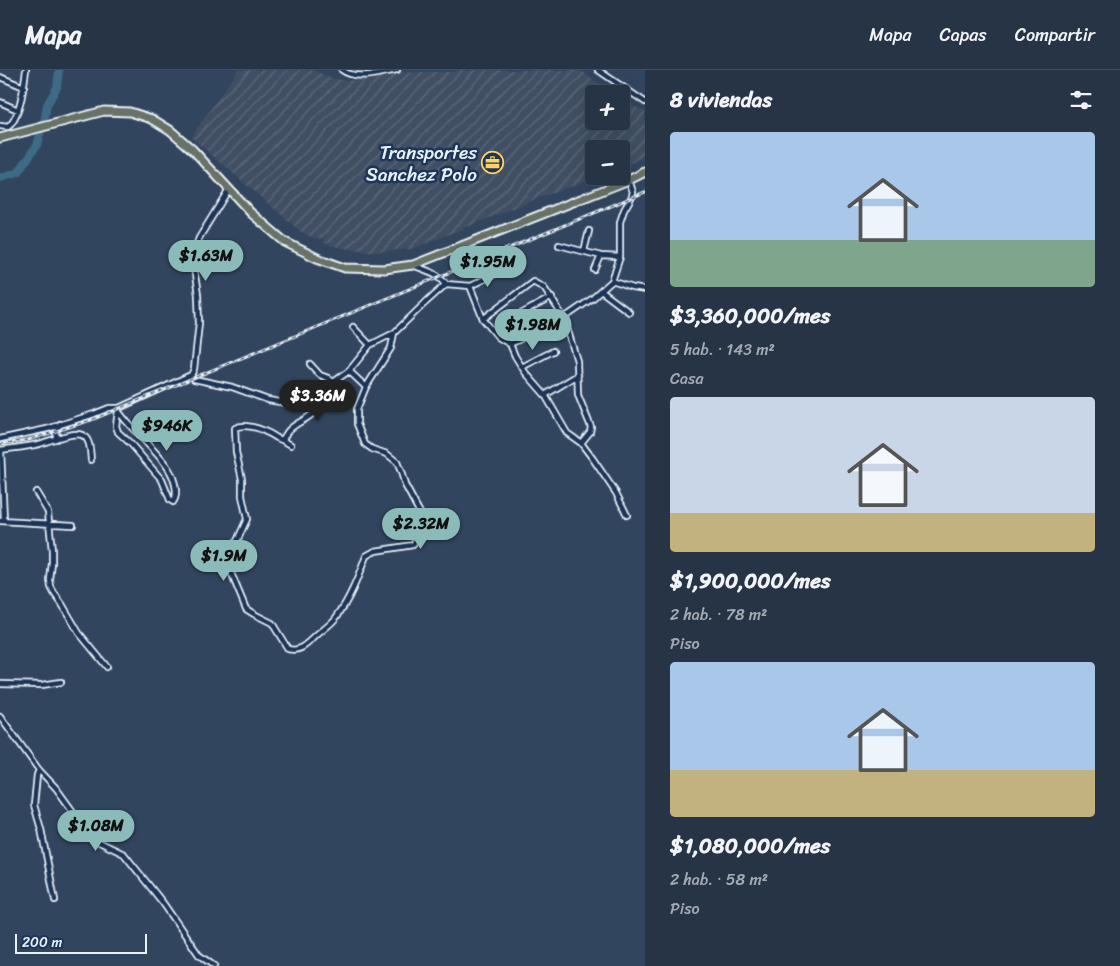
<!DOCTYPE html>
<html lang="es">
<meta charset="utf-8">
<style>
body{margin:0;font-family:Sriracha,sans-serif;background:#323f51;color:#f1f3f6;height:100vh;display:flex;flex-direction:column;font-size:19px;white-space:nowrap}
*{box-sizing:border-box;margin:0}
p{font-size:16px;color:#a4aab3}
.icon{flex:none;width:28px;height:28px;fill:none;stroke:currentColor;stroke-width:2;stroke-linecap:round;stroke-linejoin:round}
.map{position:relative;flex:1;overflow:hidden}
.panel{display:flex;flex-direction:column;background:#263446;width:475px}
.panel>*{flex:none}
.controls{position:absolute;left:585px;top:15px;display:grid;gap:10px}
.controls a{display:grid;place-items:center;width:45px;height:45px;border-radius:5px;background:#263446;box-shadow:0 5px 20px #0002,0 0 0 1px #424f5f;font-size:25px}
.scale{position:absolute;left:15px;bottom:12px;width:132px;box-sizing:border-box;padding-left:5px;border:2px solid #e8f1f8;border-top:0;font-size:14px;line-height:18px;white-space:nowrap;color:#e8f1f8;-webkit-text-stroke:4px #1d3557;paint-order:stroke}
.price{position:absolute;translate:-50% -42px;padding:0 11px;border-radius:18px;background:#8bbbb9;color:#111;font-size:16px;line-height:32px;filter:drop-shadow(0 1px 2px #0008)}
.price::after{content:'';position:absolute;left:50%;top:30px;width:15px;height:11px;margin-left:-8px;background:inherit;clip-path:polygon(0 0,100% 0,50% 100%)}
.price.active{background:#222;color:#fff}
ul{padding:0;list-style:none}
li{display:grid;align-content:center;gap:10px;height:265px;padding:0 25px}
li span{display:grid;place-items:center;height:155px;border-radius:5px;color:#555}
li>.icon{margin-inline-start:auto}
span .icon{width:90px;height:90px;fill:#fffc;stroke-width:1}
li b{font-size:21px}
h2{display:flex;justify-content:space-between;align-items:center;height:60px;padding:0 25px;font-size:21px}
header{display:flex;align-items:center;gap:30px;box-sizing:border-box;height:70px;padding:0 25px;background:#263446;border-bottom:1px solid #424f5f}
header strong{font-size:24px}
nav{display:flex;gap:28px;margin-inline-start:auto;font-size:18px}
main{display:flex;flex:1;min-height:0}
.map>svg:first-child{display:block}
</style>
<header>
<strong>Mapa</strong>
<nav><a>Mapa</a><a>Capas</a><a>Compartir</a></nav>
</header>
<main>
<div class="map">
<svg width="645" height="896" viewBox="0 0 645 896">
<defs>
<pattern id="industrial-furrows" width="10" height="10" patternUnits="userSpaceOnUse" patternTransform="scale(1.25)"><rect width="10" height="10" fill="#415063"/><path d="M-1 1l2-2M0 10L10 0M9 11l2-2" fill="none" stroke="#5c6a7a"/></pattern>
</defs>
<rect width="100%" height="100%" fill="#32455e"/>
<filter id="ink" filterUnits="userSpaceOnUse"><feTurbulence type="fractalNoise" baseFrequency=".02" numOctaves="2"/><feDisplacementMap in="SourceGraphic" scale="10" xChannelSelector="R" yChannelSelector="G"/><feConvolveMatrix kernelMatrix="1 2 1 2 8 2 1 2 1" color-interpolation-filters="sRGB"/></filter>
<g filter="url(#ink)">
<!-- industrial -->
<path fill="url(#industrial-furrows)" d="M238,0H313L331,8L347,11L404,1L413,2H455L458,0H580L612,24H594V51H621V31L645,41V87L621,98V79H594V106H599L544,126L412,179L376,182L342,178L324,173V169L313,168L300,161L191,67Z"/>
<g fill="none" stroke-linecap="round" stroke-linejoin="round">
<!-- river -->
<path stroke="#3e6a84" stroke-width="8" d="M0,108L18,103L37,75L45,47L47,35L57,17L59,0"/>
<defs>
<path id="minor" d="M342,0C357,11 380,3 397,0
M598,0L645,32
M0,7L24,17
M0,32L18,40
M0,56L8,57C20,49 24,15 26,0
M559,175L601,186L620,187
M584,181L589,161
M413,195C424,200 440,203 446,214L470,216L483,249L498,267L510,274L515,286L525,302L545,325L567,363L581,373L593,389L616,423L627,445
M595,200L601,186
M612,211L633,218L645,220
M470,216L497,203
M601,221L629,242
M519,245L552,227
M483,249L533,211L544,217L564,248L577,291L578,325L591,357L590,362L581,373
M353,257L370,275
M510,274L564,248L593,228L612,211L620,187V152L624,140L631,128L633,122L629,110
M310,294L320,305L328,308L333,312
M522,297L553,281
M349,301L366,317
M191,305L194,309L232,317L268,330L286,333L318,323L349,301L370,275L394,263L425,233L446,214
M545,325L578,305
M117,339C129,358 152,376 166,395C173,404 180,423 173,432L170,430L162,410L131,374L118,362L116,356L118,341
M0,369L47,359L94,344L109,338H119L191,305L194,299L199,253L198,225L194,198V181L199,168L229,119
M56,369V362L60,354
M283,369C285,366 287,361 290,359C303,347 324,346 318,323
M291,375C286,372 283,370 277,368C273,366 270,363 266,362C258,357 243,354 235,358L236,382L242,409V426L247,449L237,471L225,482L224,486L246,539L254,544L272,553L288,579C300,582 306,575 315,567C321,561 329,556 335,549C349,531 358,508 366,486L375,481L413,475L419,464L420,443L405,415L401,402L397,392L387,384L372,379L365,374L357,354V339L366,317L391,278L394,263
M0,380C13,378 27,377 39,374C50,371 72,361 82,365C91,369 90,382 91,390
M1,380L4,450
M36,422L48,442L52,481V493L50,510L51,517L54,523L62,534L79,563L107,597
M0,451L73,455
M0,614L42,615L61,612
M0,646L39,700L56,718L93,769L124,784L163,833L199,885L214,896
M39,700L37,705L34,735L41,759L55,830"/>
<path id="primary" d="M0,68L104,41L130,42L152,49L170,60L193,80L251,143L285,172L317,188L345,198L384,199L413,195L629,110L645,102"/>
</defs>
<!-- minor casing -->
<use href="#minor" stroke="#e8f1f8" stroke-width="8"/>
<!-- primary casing -->
<use href="#primary" stroke="#e8f1f8" stroke-width="11"/>
<!-- minor -->
<use href="#minor" stroke="#1d3557" stroke-width="4.5"/>
<!-- primary -->
<use href="#primary" stroke="#697266" stroke-width="7"/>
<defs>
<path id="rail" d="M0,374L28,370L91,350L645,122"/>
</defs>
<!-- rail casing -->
<use href="#rail" stroke="#e8f1f8" stroke-width="3"/>
<!-- rail -->
<use href="#rail" stroke="#1d3557" stroke-width="1" stroke-dasharray="4" stroke-linecap="butt"/>
</g>
</g>
<!-- icons -->
<defs>
<symbol id="office-ring" viewBox="-11 -11 22 22"><circle r="9.5" fill="#1d3557" stroke="#ffd166" stroke-width="1.5"/><path d="M-6-3h4V-5.5h4V-3h4V5H-6ZM-1-4.5V-3h2v-1.5ZM-6 0V1H6V0Z" fill="#ffd166"/></symbol>
</defs>
<g fill-rule="evenodd">
<use href="#office-ring" x="480" y="80" width="25" height="25"/>
</g>
<g text-anchor="middle" stroke-width="5" stroke-linejoin="round" paint-order="stroke">
<!-- poi labels -->
<g font-size="19" fill="#e8f1f8" stroke="#1d3557" text-anchor="end">
<text x="477" y="89">Transportes<tspan x="477" dy="22">Sanchez Polo</tspan></text>
</g>
</g>
</svg>
<div class="controls">
<a>+</a>
<a>−</a>
</div>
<div class="scale">200 m</div>
<b class="price" style="left:206px;top:212px">$1.63M</b>
<b class="price" style="left:488px;top:218px">$1.95M</b>
<b class="price" style="left:533px;top:281px">$1.98M</b>
<b class="price active" style="left:318px;top:352px">$3.36M</b>
<b class="price" style="left:167px;top:382px">$946K</b>
<b class="price" style="left:421px;top:480px">$2.32M</b>
<b class="price" style="left:224px;top:512px">$1.9M</b>
<b class="price" style="left:96px;top:782px">$1.08M</b>
</div>
<section class="panel">
<h2>8 viviendas<svg class="icon" aria-label="filters" viewBox="0 0 24 24"><path d="M4 7h16M4 17h16"/><circle cx="9" cy="7" r="2"/><circle cx="15" cy="17" r="2"/></svg></h2>
<ul>
<li><span style="background:linear-gradient(#a9c7e8 70%,#7fa58c 0)"><svg class="icon" aria-label="home" viewBox="0 0 24 24"><path d="M3 11l9-7 9 7M6 9v11h12V9"/></svg></span><div><b>$3,360,000/mes</b><p>5 hab. · 143 m²</p><p>Casa</p></div></li>
<li><span style="background:linear-gradient(#c9d6e8 75%,#c2b280 0)"><svg class="icon" aria-label="home" viewBox="0 0 24 24"><path d="M3 11l9-7 9 7M6 9v11h12V9"/></svg></span><div><b>$1,900,000/mes</b><p>2 hab. · 78 m²</p><p>Piso</p></div></li>
<li><span style="background:linear-gradient(#a9c7e8 70%,#c2b280 0)"><svg class="icon" aria-label="home" viewBox="0 0 24 24"><path d="M3 11l9-7 9 7M6 9v11h12V9"/></svg></span><div><b>$1,080,000/mes</b><p>2 hab. · 58 m²</p><p>Piso</p></div></li>
</ul>
</section>
</main>
